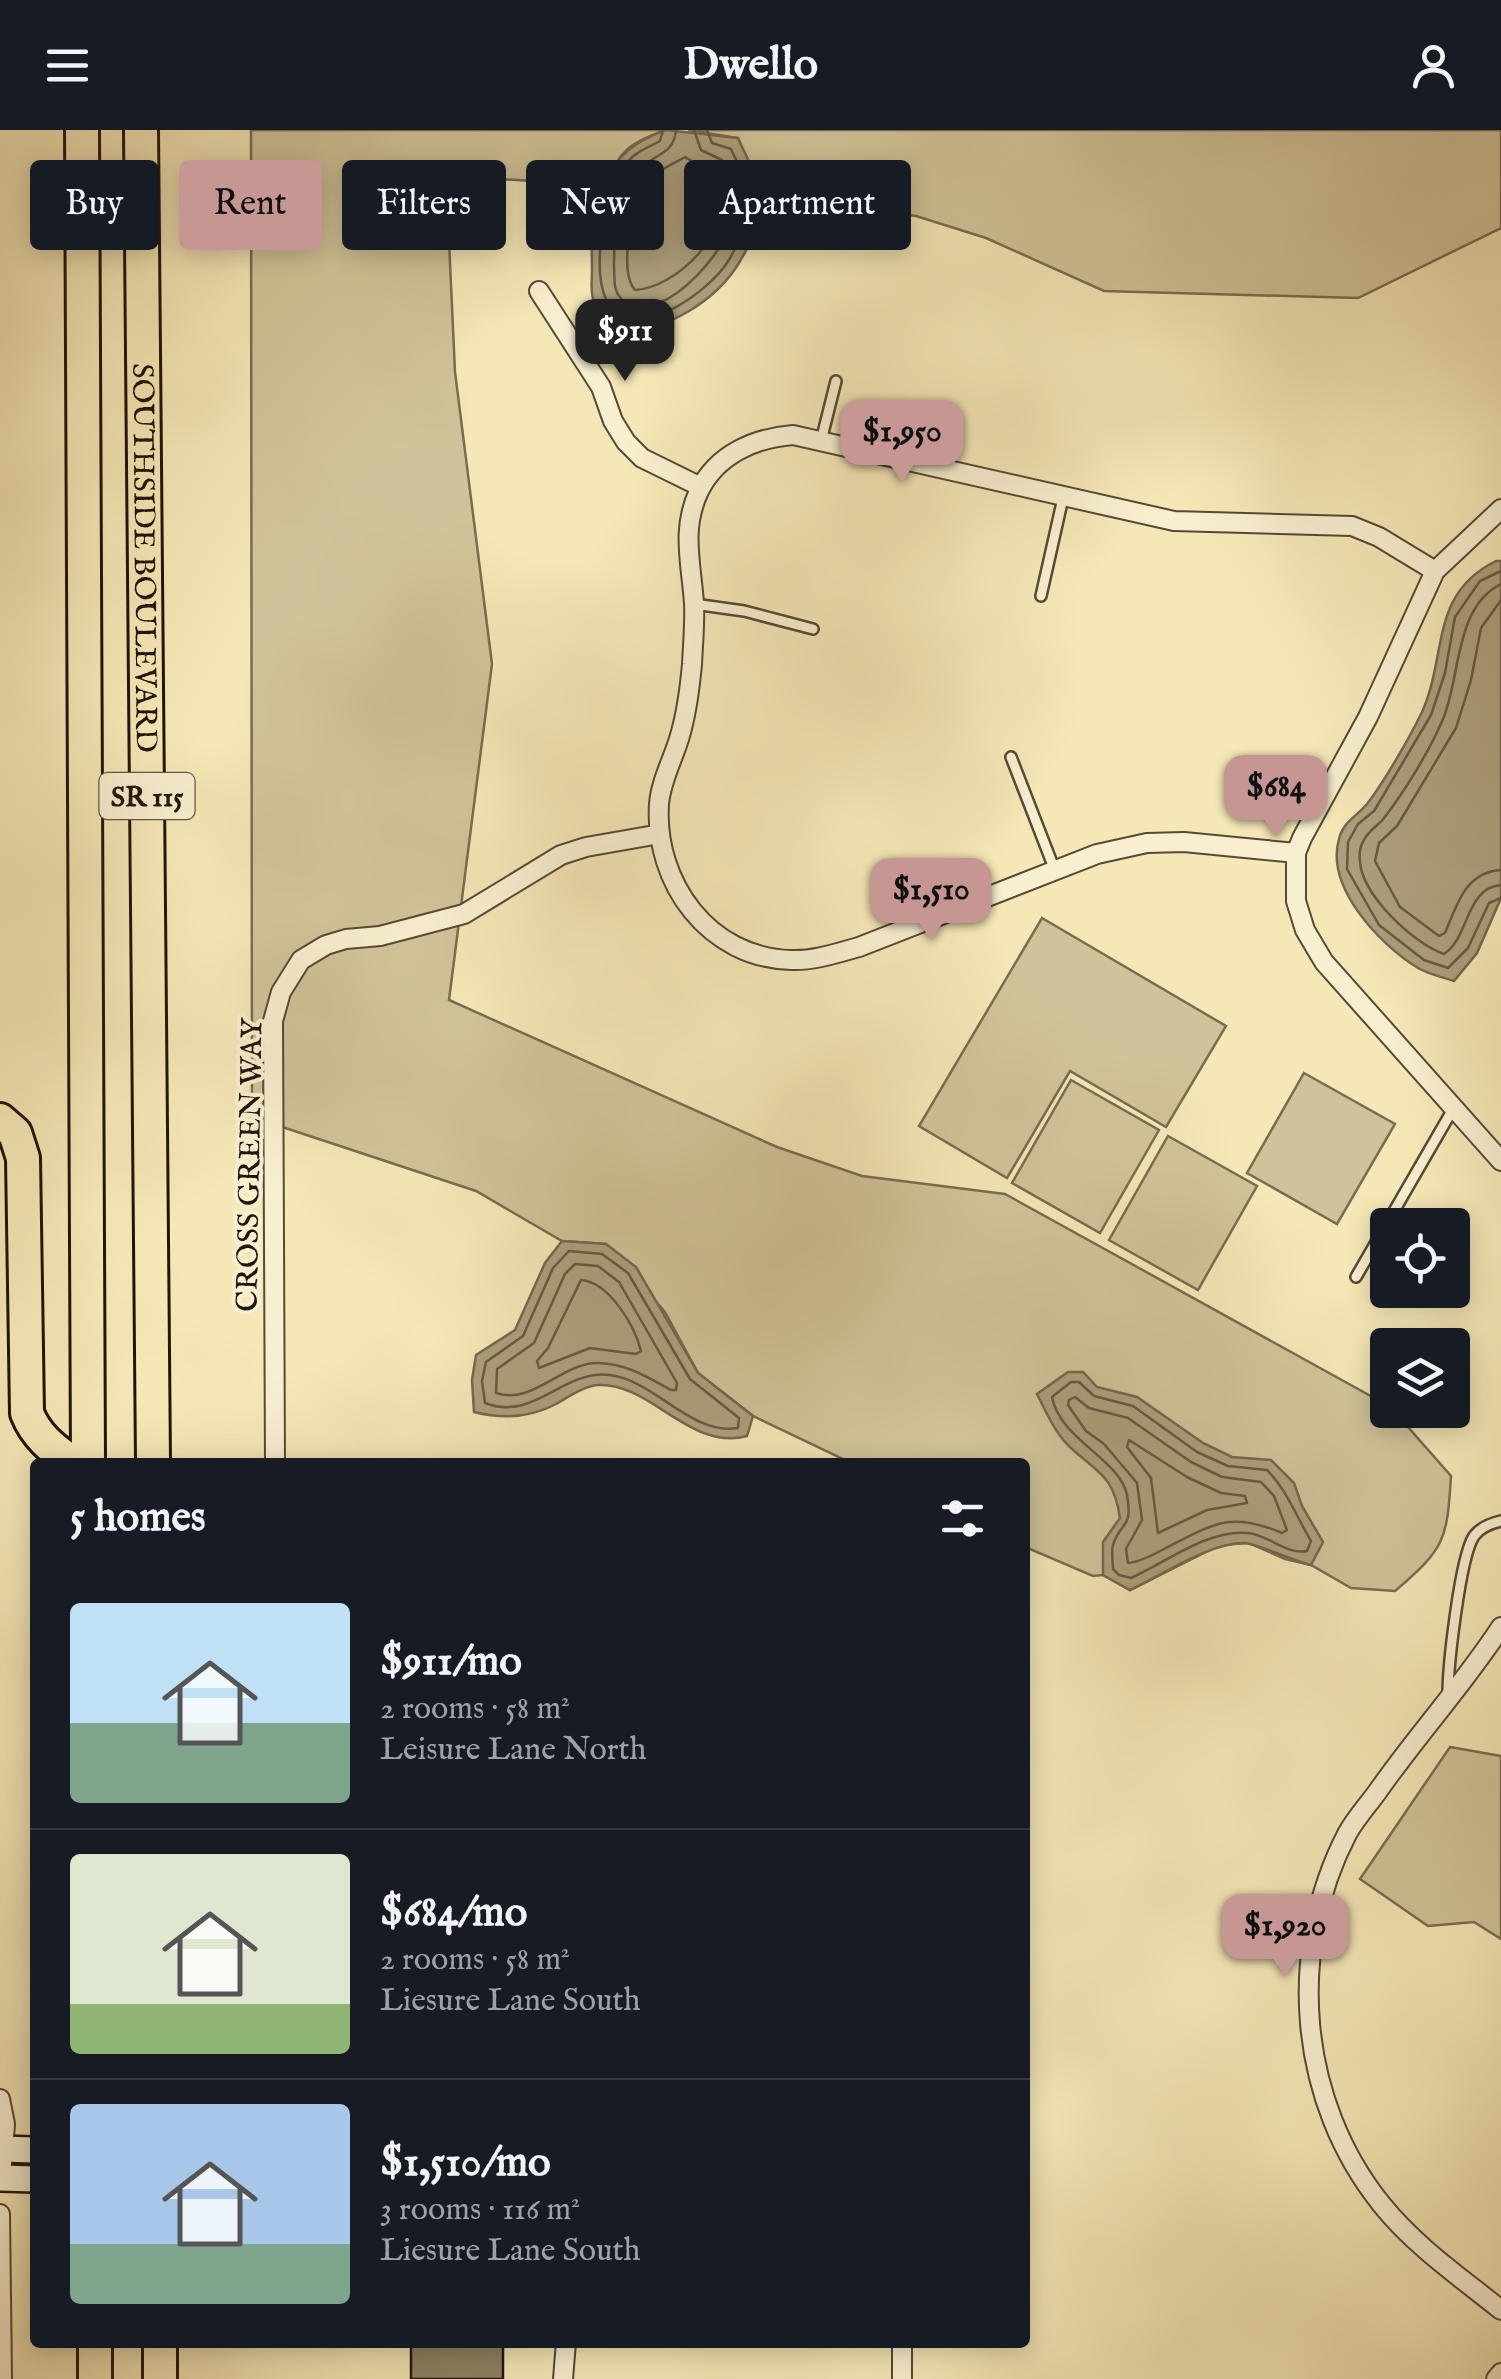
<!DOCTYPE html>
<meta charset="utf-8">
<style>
body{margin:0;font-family:"IM FELL English",serif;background:#20242c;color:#f1f3f6;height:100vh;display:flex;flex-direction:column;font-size:38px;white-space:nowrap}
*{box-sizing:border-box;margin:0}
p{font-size:32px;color:#9ea1a6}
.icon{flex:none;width:55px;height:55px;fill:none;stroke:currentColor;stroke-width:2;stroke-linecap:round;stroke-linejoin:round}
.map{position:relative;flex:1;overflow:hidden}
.panel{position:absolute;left:30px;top:1328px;width:1000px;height:890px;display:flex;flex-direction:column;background:#171b24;border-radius:10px;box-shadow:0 5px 25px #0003}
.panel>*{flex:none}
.banner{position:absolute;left:30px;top:30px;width:1000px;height:90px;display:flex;gap:20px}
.controls{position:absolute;left:1370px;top:1078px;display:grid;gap:20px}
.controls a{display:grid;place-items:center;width:100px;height:100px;border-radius:10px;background:#171b24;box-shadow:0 5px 25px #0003;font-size:50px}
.price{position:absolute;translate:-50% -85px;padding:0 22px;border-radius:20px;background:#c59692;color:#111;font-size:32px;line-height:65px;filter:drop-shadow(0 2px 5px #0008)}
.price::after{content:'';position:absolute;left:50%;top:60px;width:30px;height:22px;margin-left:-15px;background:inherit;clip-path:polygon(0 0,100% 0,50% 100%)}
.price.on{background:#222;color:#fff}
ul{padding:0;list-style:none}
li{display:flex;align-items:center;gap:30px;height:250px;padding:0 40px}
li+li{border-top:2px solid #363941}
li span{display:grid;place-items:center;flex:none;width:280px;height:200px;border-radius:10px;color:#555}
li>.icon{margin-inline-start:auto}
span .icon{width:120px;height:120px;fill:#fffc;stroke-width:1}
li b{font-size:42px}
h2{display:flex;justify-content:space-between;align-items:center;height:120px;padding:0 40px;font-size:42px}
.chip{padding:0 35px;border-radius:10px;background:#171b24;box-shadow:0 5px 25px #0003;font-size:35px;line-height:90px}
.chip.on{background:#c59692;color:#111}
header{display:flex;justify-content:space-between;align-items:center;height:130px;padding:0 40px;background:#171b24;font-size:45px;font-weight:800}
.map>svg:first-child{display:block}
</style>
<header><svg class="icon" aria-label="menu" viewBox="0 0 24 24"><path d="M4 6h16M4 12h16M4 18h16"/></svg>Dwello<svg class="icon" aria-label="person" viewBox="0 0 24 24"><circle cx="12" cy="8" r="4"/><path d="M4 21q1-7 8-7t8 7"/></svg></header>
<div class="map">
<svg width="1501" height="2249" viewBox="0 0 1501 2249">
<rect width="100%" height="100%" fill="#f5e7b6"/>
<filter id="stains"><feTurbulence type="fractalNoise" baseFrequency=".002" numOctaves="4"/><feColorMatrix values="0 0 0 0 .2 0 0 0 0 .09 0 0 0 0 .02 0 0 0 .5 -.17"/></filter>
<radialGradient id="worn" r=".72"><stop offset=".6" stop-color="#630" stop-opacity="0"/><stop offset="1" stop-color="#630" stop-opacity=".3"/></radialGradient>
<!-- green -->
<path fill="#d1c399" stroke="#796c52" stroke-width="2.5" d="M251,0H666C628,13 622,20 604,55L446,46L455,242L492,534L449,870L777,1017L862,1046L1005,1064L1387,1275L1388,1280H1393L1451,1346C1447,1411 1445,1418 1395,1461L1351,1458L1311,1435L1285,1429L1249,1413L1220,1415L1130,1460L1103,1445L1093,1446L1025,1417V1332H849L753,1286L698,1243L665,1182L606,1114L562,1111L476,1061L252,987Z
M688,0H1501V98L1358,168L1104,161L986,108L916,86L760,64L738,8Z
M1042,788L1226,896L1166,997L1070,941L1007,1048L919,996Z
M1304,943L1395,994L1337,1094L1247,1043Z
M1071,950L1159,1000L1100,1103L1012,1053Z
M1168,1006L1257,1056L1198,1160L1109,1110Z
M1450,1617L1501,1626V1809L1474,1792L1428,1796L1360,1749Z"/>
<!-- water -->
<path fill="#ad9f7c" stroke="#75674f" stroke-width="2.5" d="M666,0L738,8C745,25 759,47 760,65C762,97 740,139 717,160C686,189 622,223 594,171C590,164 592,151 592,141C592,120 590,102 596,81C610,36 620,16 666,0Z
M1496,431H1501V768L1477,823L1454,851C1442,847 1428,844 1418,838C1380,815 1325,757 1339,709C1343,692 1357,686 1367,674C1384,652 1410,607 1422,582C1448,524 1429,464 1496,431Z
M562,1111L606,1114L636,1137L698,1243L753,1286L747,1306C691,1322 650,1252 598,1255C584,1256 568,1267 556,1274C530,1288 502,1289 474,1282L472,1250L476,1225L515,1200L545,1133Z
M1068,1242H1083L1097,1257L1137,1267L1203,1313L1232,1327L1271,1330L1294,1353L1302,1376L1323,1412L1311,1435C1293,1431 1258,1414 1245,1413C1210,1412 1163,1445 1130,1460L1103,1445V1412L1120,1388C1114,1347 1100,1344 1072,1319C1056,1305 1046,1282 1037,1264Z"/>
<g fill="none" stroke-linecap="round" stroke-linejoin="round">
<!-- shore -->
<path stroke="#675a44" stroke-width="2.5" d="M663,0L660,11C649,17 635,22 628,32C605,60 584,158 616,182C648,206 709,160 727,133C739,114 748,92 749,69C750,54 737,33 731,19L712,13L707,0
M676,0C674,27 650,24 637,42C616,69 614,104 614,136C615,149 612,162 624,171C662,201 742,109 737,66C735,54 727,41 722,30L701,20L694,0
M685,27C692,32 706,37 711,43C715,47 715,53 717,57C735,101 676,158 635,160C617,141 633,66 652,48C660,39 675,33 685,27Z
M1501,441L1480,451L1455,487L1445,543L1431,585L1374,681L1358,694L1348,712L1347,739L1379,795L1424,830L1448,838L1468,818L1489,773L1501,768
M1501,454C1454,477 1461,547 1443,589C1430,620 1405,661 1384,688C1378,696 1369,700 1364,710C1360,716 1359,724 1360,732C1362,765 1414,814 1444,824C1470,807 1465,758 1501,755
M1501,470L1481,498L1471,550L1456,598L1397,696L1379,713L1375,731L1400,777L1439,806L1445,803C1457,775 1465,742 1501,740
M569,1121L602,1124L628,1143L690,1249L739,1288L738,1298C687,1307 647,1238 595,1245C556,1250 529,1290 485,1273L482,1251L486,1232L523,1206L553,1138Z
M575,1134L598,1136L619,1152L677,1253L676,1260H671C647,1247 627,1234 599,1233C564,1231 532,1276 496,1263L497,1239L534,1213L565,1144Z
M581,1150C609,1152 635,1196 641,1221L636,1224L590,1218L539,1238L537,1231L548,1218Z
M1071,1252H1079L1094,1266L1133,1276L1197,1322L1228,1336L1267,1340C1287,1360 1296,1386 1311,1411L1307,1421C1286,1425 1269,1405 1248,1403C1208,1399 1167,1432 1131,1448L1119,1445L1113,1439C1113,1432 1111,1422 1113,1415C1121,1390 1133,1400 1127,1365C1120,1329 1060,1310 1052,1267Z
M1075,1267L1089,1278L1128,1288L1191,1332L1222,1347L1261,1352L1274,1366L1287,1400L1282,1403C1229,1380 1212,1395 1164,1419C1153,1425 1140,1432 1128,1433L1126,1419L1142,1390L1137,1353L1104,1314L1086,1301L1068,1275L1069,1270Z
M1129,1310L1187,1347L1221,1363L1245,1366L1247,1373L1207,1380L1158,1403L1151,1348L1127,1317Z"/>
</g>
<!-- building -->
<path fill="#8f8264" stroke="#21140b" stroke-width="2.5" d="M411,2212H503V2249H411Z"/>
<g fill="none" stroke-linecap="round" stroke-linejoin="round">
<defs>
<path id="lane" d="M821,311L836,251
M1041,466L1063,368
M694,474L744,481L813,499
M1011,627L1054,738
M1356,1147L1453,979
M1448,1564C1448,1536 1460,1427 1474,1406C1480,1398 1492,1393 1501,1391"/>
<path id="street" d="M539,161L601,257L613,291L626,312L642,328L701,357
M1501,379L1435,441L1368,587L1302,708L1296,723V771L1305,800L1324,832L1501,1031
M1296,723L1184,712L1147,713L1097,724L859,817C837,823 814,831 791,830C709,828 654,753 659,674C661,649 675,626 681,602C687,580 690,556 692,534C693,513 695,493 694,473C691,432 681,399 699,361C717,324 755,308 793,305L1174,391L1352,396L1379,407L1435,441
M275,1332L273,891L281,862L301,830L326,815L346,809L380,806L464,784L561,725L586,717L660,704
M1501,1497C1464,1554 1417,1605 1378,1661C1368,1675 1355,1689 1347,1704C1286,1822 1298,1971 1382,2075C1415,2116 1460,2147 1501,2180
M0,1969L5,1994L1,2048
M0,2084L2,2249
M563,2249L566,2212
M902,2249V2212
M1496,2249L1501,2243"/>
<path id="secondary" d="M0,2019L35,2020
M0,2048L35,2049"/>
<g id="highway">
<path d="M82,0L88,1332"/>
<path id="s1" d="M141,0L153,1332"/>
<path d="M0,990L15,1003L23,1028L27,1283C36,1306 52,1318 71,1332"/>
<path d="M95,2212V2249"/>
<path d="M160,2212V2249"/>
</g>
</defs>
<!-- lane casing -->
<use href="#lane" stroke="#564936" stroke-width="14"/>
<!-- street casing -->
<use href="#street" stroke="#564936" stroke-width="22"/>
<!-- secondary casing -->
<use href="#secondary" stroke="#21140b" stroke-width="30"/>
<!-- highway casing -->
<use href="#highway" stroke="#21140b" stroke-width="38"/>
<!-- lane -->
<use href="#lane" stroke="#f8efd0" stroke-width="9"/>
<!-- street -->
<use href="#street" stroke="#f8efd0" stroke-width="18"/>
<!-- secondary -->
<use href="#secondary" stroke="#f8efd0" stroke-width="25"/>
<!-- highway -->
<use href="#highway" stroke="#f5e7b6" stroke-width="32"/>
</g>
<g text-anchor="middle" stroke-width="8" stroke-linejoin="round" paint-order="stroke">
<!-- shield labels -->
<rect fill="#f8efd0" stroke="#625646" stroke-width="2.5" x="99.5" y="643" width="95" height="46" rx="8"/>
<g font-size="28" font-weight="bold" fill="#21140b">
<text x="147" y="676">SR 115</text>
</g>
<!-- street labels -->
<g font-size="30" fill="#21140b" stroke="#f8efd0">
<text dy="10" stroke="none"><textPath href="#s1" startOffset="428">SOUTHSIDE BOULEVARD</textPath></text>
<text transform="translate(249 1035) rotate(-89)" y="10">CROSS GREEN WAY</text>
</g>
</g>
<rect width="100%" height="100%" filter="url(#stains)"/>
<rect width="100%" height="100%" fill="url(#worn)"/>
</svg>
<div class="controls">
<a><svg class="icon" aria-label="locate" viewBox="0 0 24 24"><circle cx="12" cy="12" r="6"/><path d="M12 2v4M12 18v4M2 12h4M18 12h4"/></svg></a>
<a><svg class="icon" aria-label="layers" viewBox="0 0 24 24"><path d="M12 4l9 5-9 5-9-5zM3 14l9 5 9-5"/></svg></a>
</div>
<b class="price on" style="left:625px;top:254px">$911</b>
<b class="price" style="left:902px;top:355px">$1,950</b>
<b class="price" style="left:1276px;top:710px">$684</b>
<b class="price" style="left:931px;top:813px">$1,510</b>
<b class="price" style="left:1285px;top:1849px">$1,920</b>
<div class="banner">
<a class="chip">Buy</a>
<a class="chip on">Rent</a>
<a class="chip">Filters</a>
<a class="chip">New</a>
<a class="chip">Apartment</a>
</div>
<section class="panel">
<h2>5 homes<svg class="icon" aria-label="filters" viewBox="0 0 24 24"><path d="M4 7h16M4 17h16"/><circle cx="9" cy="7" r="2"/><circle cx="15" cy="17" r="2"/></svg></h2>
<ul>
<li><span style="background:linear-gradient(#bfe0f5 60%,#7fa58c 0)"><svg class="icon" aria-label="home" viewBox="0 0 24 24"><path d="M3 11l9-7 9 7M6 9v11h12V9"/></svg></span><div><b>$911/mo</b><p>2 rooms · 58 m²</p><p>Leisure Lane North</p></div></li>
<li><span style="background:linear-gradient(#dfe7d0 75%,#8fb573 0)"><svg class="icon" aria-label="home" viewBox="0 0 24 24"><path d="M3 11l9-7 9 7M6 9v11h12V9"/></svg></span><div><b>$684/mo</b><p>2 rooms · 58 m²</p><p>Liesure Lane South</p></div></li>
<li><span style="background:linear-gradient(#a9c7e8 70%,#7fa58c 0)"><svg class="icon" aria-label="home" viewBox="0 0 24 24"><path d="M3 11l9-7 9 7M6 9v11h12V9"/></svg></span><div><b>$1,510/mo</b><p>3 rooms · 116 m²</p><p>Liesure Lane South</p></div></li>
</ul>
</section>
</div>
